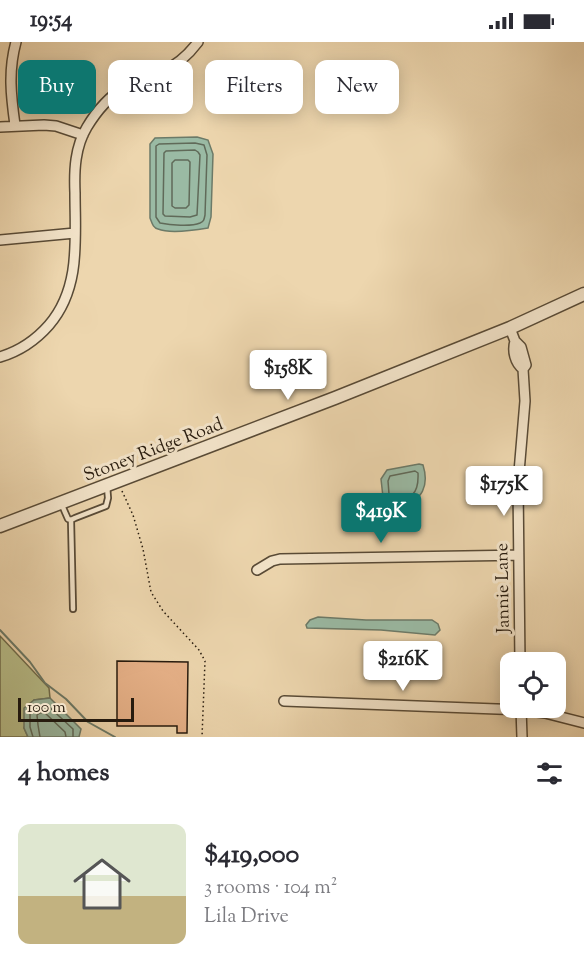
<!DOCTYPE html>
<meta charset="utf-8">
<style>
body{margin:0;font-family:"Sorts Mill Goudy",serif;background:#f2f2f3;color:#2b2b33;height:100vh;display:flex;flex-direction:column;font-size:22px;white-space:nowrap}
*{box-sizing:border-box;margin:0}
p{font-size:20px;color:#7c7c81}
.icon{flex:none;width:33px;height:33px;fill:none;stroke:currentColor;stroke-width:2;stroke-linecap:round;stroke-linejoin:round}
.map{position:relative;height:695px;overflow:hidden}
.panel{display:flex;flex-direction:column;background:#fff;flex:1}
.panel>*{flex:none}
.hud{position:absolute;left:18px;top:18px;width:549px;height:54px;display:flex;gap:12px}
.controls{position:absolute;left:500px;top:610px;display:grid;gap:12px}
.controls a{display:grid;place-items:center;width:66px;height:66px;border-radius:12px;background:#fff;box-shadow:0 3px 15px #0003;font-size:30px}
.scale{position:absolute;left:18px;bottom:15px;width:116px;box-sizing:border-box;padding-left:6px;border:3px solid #271b0e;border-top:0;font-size:16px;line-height:21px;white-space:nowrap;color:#271b0e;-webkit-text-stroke:4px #f3e4ca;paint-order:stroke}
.price{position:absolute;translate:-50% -51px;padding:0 14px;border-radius:6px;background:#fff;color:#222;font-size:20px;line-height:39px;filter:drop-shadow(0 2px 3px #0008)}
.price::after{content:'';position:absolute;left:50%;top:36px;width:18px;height:14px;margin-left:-9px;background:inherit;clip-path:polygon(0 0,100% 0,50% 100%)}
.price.current{background:#0f766e;color:#fff}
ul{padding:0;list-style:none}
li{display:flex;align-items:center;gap:18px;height:150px;padding:0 18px}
li span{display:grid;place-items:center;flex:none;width:168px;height:120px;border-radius:12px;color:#555}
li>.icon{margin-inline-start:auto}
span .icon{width:72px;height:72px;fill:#fffc;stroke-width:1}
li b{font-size:26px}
h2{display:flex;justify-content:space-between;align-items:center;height:72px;padding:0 18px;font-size:26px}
.chip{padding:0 21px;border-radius:12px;background:#fff;box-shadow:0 3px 15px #0003;font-size:21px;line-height:54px}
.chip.current{background:#0f766e;color:#fff}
.status{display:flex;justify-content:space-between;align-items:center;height:42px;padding:0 30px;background:#fff;direction:ltr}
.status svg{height:16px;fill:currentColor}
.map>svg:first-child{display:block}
</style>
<div class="status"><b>19:54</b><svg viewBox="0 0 49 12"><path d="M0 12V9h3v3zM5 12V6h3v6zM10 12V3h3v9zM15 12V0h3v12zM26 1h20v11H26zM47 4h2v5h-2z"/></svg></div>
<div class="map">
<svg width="584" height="695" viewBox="0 0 584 695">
<rect width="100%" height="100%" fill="#edd6ae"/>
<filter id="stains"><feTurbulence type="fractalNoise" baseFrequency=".00333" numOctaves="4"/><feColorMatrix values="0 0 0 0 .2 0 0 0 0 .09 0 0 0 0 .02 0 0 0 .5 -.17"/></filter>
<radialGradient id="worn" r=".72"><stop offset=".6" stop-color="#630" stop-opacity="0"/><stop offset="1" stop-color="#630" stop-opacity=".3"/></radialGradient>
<!-- green -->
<path fill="#b8be8a" stroke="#706c4c" stroke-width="1.5" d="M0,594L49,646L50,656L34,658L24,686L28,695H0Z"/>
<!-- water -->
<path fill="#9abaa4" stroke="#6c7a68" stroke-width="1.5" d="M197,95L208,98L213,112L211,175L208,186C196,188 170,192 158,187C153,186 152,181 150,176V102L155,96Z
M419,422L423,423C429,442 423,461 401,461C394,460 388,459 383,455L381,437L387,428Z
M318,575L366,578H432L438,582L440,588L435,593L381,588L307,586L306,583L310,578Z
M50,656L81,687L79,695H28L24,686V666L34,658Z"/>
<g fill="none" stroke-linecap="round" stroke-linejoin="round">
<!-- shore -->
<path stroke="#606a59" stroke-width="1.5" d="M195,101L204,103L207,113L205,173C204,178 204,179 200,181C191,185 170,183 160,181L156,175V104L159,102Z
M195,108L198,110L200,113L197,173L190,175L165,174L163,172L164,111L166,109Z
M175,118H188L190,120L189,163L186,166H175L172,164V121Z
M415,429L418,431C419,453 411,460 389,452L388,439L390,434Z
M33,695L30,685V669L37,664L47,663L73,687V695
M40,695L38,683L37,673L40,671L44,670L65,690L66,695"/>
<!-- stream -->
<path stroke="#6c7a68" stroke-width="2" d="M0,588L30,620L45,641L66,657L88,680L115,695"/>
</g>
<!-- building -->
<path fill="#e6b188" stroke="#271b0e" stroke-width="1.5" d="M117,619L188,620L187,691H177V684H117Z"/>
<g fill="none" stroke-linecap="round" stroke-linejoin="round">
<defs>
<path id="service" d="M61,461L68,477L71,478L75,476L106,464L108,456L107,444
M71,478L73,567"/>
<path id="minor" d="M15,83C11,54 8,29 16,0
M0,85L44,83L56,84L83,93
M0,198L75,191
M510,286L515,299L521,305L526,323L523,327L525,359L518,442L520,621
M515,299C512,309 515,321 523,327
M0,315C20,309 35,299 49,283C81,246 75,197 75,151C74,128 75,105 87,85C96,70 110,54 125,45C137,38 151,35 163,29C177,23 189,12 198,0
M257,528L272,519L280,517L518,513
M284,659L521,668L545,671L584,681
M521,666L522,695"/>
<path id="tertiary" d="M0,484L335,356L510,286L584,252"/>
</defs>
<!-- service casing -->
<use href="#service" stroke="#584a36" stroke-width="8"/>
<!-- minor casing -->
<use href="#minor" stroke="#584a36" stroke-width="12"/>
<!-- tertiary casing -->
<use href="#tertiary" stroke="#584a36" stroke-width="15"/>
<!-- path -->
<path stroke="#271b0e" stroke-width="1.5" stroke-dasharray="1.5 3" stroke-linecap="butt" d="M122,449L133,473L143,507L151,550L163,569L199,608L205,619L202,695"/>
<!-- service -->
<use href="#service" stroke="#f3e4ca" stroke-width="4.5"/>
<!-- minor -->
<use href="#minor" stroke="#f3e4ca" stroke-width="9"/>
<!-- tertiary -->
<use href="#tertiary" stroke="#f3e4ca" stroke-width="12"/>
</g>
<g text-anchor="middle" stroke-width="6" stroke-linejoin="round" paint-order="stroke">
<!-- street labels -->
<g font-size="18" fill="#271b0e" stroke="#f3e4ca">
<text transform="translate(153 407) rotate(-21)" y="6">Stoney Ridge Road</text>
<text transform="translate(502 546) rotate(-91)" y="6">Jannie Lane</text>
</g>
</g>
<rect width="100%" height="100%" filter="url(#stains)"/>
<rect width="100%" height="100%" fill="url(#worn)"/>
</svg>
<div class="controls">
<a><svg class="icon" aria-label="locate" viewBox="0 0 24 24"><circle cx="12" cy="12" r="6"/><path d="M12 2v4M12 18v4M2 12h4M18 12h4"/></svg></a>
</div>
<div class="scale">100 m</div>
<b class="price" style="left:288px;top:359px">$158K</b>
<b class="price" style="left:504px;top:475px">$175K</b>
<b class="price current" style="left:381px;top:502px">$419K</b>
<b class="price" style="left:403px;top:650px">$216K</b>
<div class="hud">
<a class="chip current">Buy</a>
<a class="chip">Rent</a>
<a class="chip">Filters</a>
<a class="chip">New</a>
</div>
</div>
<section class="panel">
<h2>4 homes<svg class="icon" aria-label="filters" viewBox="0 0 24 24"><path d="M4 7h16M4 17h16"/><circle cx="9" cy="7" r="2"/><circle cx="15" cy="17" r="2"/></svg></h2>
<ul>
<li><span style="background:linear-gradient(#dfe7d0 60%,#c2b280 0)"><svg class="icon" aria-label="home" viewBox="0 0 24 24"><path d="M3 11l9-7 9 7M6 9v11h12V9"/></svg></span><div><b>$419,000</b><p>3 rooms · 104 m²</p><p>Lila Drive</p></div></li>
</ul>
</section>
